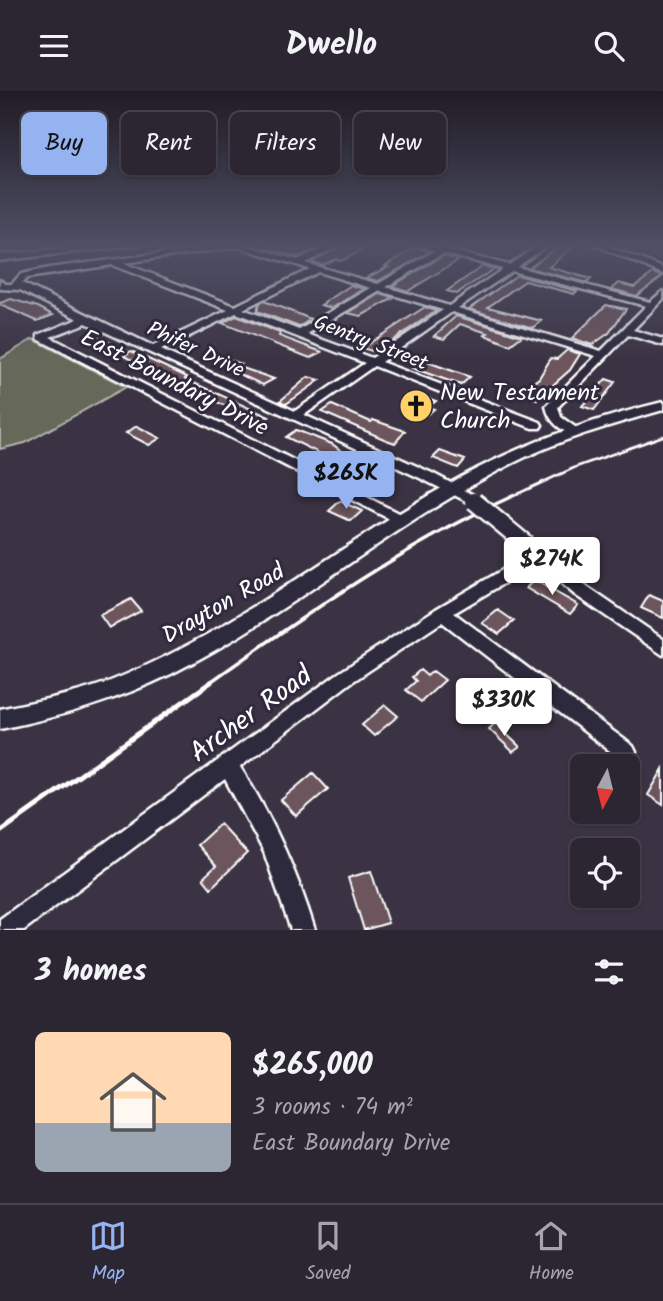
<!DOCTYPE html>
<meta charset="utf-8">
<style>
body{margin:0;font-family:Kalam,sans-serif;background:#342e3a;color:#f1f3f6;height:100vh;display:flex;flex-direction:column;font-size:26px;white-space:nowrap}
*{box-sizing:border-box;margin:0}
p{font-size:23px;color:#a6a5ac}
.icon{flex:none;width:38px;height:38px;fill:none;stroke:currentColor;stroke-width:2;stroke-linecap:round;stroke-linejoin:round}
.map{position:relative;height:839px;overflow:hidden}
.drawer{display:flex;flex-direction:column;background:#2c2632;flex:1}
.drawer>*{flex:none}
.guide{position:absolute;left:21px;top:21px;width:621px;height:63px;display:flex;gap:14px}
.needle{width:46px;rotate:187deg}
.controls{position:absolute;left:570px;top:663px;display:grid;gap:14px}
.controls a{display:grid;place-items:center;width:70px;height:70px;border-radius:10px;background:#2c2632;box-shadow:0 2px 5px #0004,0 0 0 2px #48434d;font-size:35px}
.price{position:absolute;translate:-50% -60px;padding:0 16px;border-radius:7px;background:#fff;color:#222;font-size:23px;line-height:46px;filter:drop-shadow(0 2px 4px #0008)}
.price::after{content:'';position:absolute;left:50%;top:42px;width:21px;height:16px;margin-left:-10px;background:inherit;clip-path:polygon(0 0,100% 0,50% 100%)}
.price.on{background:#95b2f1;color:#111}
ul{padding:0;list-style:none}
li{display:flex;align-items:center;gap:21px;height:175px;padding:0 35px}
li span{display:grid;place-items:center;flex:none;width:196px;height:140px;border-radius:10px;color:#555}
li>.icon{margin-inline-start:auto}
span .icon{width:84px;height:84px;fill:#fffc;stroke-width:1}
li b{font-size:30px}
h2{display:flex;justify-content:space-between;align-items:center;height:84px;padding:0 35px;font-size:30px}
.chip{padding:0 24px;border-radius:10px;background:#2c2632;box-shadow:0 2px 5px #0004,0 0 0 2px #48434d;font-size:24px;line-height:63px}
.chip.on{background:#95b2f1;color:#111}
header{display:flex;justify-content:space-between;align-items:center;height:91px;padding:0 35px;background:#2c2632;font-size:32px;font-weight:700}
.tabs{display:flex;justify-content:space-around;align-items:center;height:98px;border-top:2px solid #48434d;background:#2c2632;font-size:19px;color:#a6a5ac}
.tabs a{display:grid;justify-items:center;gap:4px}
.tabs .on{color:#95b2f1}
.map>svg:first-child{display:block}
</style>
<header><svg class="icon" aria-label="menu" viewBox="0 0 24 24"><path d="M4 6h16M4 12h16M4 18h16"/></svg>Dwello<svg class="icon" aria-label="search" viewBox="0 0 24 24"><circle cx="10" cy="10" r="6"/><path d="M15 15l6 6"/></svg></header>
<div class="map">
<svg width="663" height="839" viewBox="0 0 663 839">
<rect width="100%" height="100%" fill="#3b3343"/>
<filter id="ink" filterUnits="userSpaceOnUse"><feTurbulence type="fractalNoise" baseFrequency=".0143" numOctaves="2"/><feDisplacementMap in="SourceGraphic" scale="14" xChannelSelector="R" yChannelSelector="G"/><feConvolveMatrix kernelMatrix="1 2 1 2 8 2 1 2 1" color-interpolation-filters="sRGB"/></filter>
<g filter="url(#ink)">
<!-- green -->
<path fill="#66685a" stroke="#b2b4ac" stroke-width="2" d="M33,248L126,296L25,352L0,358V268Z"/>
<!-- building -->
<path fill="#6c555b" stroke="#fff" stroke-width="2" d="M272,154L297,158L310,154H326L297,166L265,157Z
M342,154H365L359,157L363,159L341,170L336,168L322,174L312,171Z
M560,154H575L549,176L591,188L587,192L529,177Z
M416,156L429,161L378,190L366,187L388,176L385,175Z
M443,165L459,169L408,200L392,195Z
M483,175L494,178L456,203L447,200Z
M653,182L663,185L636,205L612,198L619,192L634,196Z
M517,184L577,200L574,203L525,190L488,216L542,230L533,237L469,218Z
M351,194L364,198L332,217L321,214Z
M380,203L394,207L361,225L348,222Z
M11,208L38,216L53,224L37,230L0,214V212Z
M264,210L311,228L299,236L257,220L259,213Z
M606,214L626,218L609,242L592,254L572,247Z
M425,216L436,220L375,261L362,257Z
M236,225L280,242L279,245L322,261L310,267L222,232Z
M456,225L522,245L510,254L485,244L488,242L460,233L444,248L434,245Z
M97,245L106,250L126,259L116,264L85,250Z
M567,259L580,263L570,279L537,308L519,302L539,287L551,267L557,268Z
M131,260L187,286L185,288L269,326L256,334L231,320L233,318L164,288L166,287L124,265Z
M217,264L241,273L237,275L274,288L263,294L208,269Z
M420,269L433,273L470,286L461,294L412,277Z
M308,286L320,289L286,313L280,310Z
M606,288L615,291L594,319L582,315Z
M422,305L436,310L428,316L434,318L426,324L400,314L408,308L415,311Z
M332,314L371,331L373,329L405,340L395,352L384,348L322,321Z
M137,335L160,347L149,354L126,342Z
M296,339L332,353L354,369L357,367L391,383L379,393L357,382L353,385L319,362L286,346Z
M440,360L465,369L458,377L433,367Z
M340,410L362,420L351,430L329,420Z
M534,489L578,514L570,523L526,497Z
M649,504L663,510V527L641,517Z
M131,508L141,520L109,537L100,524Z
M498,519L514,530L499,543L482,532Z
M420,579L427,585L433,580L445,589L421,611L406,599L416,590L412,586Z
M499,592L514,604L502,614L488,602Z
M385,614L398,625L374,645L362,634Z
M495,632L520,656L513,661L489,638Z
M663,678V714L648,704Z
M313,682L328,698L296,725L281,709Z
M220,733L247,762L211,797L203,787L216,775L197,754Z
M371,780L388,832L364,839L348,787Z"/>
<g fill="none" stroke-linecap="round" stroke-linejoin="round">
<defs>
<path id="minor" d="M33,154H58L54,156L0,161V157Z
M225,154H245L297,169L331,154H340L305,172L378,193L435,160L417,154L440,157L447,154L451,156L448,159L509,174L539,154H548L517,176L650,211L663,200V208L633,239L663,248V254L628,244L558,316L561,326L582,341L576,345C561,340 549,331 546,315L596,265L452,221L381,271L540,331L542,334L540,337H532L374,275L304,324L432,382L479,407L481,410L474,414L422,388L86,232L50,246L406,426L408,429L401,434L38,248V244L78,228L20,199L0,198V189L6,193H12L21,183L49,177ZM238,156L310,178L235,215L123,172ZM443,162L503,178L449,215L386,196ZM112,174L228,219L153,255L22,192L27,187ZM512,180L646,215L601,260L458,217ZM318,181L371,197L299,239L243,218ZM380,200L443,219L372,267L307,243ZM236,222L365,272L295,320L161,259Z
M595,154H605L663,177V183Z
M532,454L537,455L587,496L663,548V564L575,504L538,472L454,522L633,655L636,661L633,667L626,670L619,667L442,531L349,593L240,676C273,727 297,781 315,839H291L264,761L225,688L24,839H0V828L337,583L436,518L528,464L525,459L527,455Z"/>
<path id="major" d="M663,311V319C610,334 558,349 509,374C390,435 289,524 171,583C116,610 59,626 0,638V618C36,610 73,604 108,591C237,541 344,449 465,384C528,350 594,328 663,311Z"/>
</defs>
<!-- minor casing -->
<use href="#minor" stroke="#fff" stroke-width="5"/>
<!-- major casing -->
<use href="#major" stroke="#fff" stroke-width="5"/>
<!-- minor -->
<use href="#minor" fill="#2f2a3d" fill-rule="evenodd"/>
<!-- major -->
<use href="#major" fill="#2f2a3d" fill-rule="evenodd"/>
<!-- rail-far2 -->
<path stroke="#fff" stroke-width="2.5" d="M0,171L148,154
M513,405L576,376L663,345"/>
<!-- rail-far1 -->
<path stroke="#fff" stroke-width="3.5" d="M209,592C308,522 406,453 517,403"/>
<!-- rail -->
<path stroke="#fff" stroke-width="5" d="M0,741L211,591"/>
<defs>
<path id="minor-bridge" d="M474,410L526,453"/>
</defs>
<!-- minor-bridge casing -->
<use href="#minor-bridge" stroke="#fff" stroke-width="21" stroke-linecap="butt"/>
<!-- minor-bridge -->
<use href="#minor-bridge" stroke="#2f2a3d" stroke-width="16"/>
</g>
</g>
<!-- sky -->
<linearGradient id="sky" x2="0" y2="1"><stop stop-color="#201c25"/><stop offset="0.57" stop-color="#4f5066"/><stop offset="1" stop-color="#4f5066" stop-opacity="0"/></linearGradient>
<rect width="663" height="271" fill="url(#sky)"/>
<!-- icons -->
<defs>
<symbol id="church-disc" viewBox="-11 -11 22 22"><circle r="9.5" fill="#ffd166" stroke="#2f2a3d"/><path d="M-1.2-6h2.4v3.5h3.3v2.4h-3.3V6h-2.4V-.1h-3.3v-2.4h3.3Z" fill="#111"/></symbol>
</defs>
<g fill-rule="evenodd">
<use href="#church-disc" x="397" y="296" width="38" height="38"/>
</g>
<g text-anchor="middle" stroke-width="6" stroke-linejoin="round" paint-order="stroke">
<!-- far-street labels -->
<g font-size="21" fill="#fff" stroke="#2f2a3d">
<text transform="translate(371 251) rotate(21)" y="7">Gentry Street</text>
<text transform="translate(196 258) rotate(25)" y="7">Phifer Drive</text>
</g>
<!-- street labels -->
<g font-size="24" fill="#fff" stroke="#2f2a3d">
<text transform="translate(175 291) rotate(27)" y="8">East Boundary Drive</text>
<text transform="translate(223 512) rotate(-30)" y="8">Drayton Road</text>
</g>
<!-- poi labels -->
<g font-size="24" fill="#fff" stroke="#2f2a3d" text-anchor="start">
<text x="440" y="309">New Testament<tspan x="440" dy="28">Church</tspan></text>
</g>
<!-- near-street labels -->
<g font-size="28" fill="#fff" stroke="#2f2a3d">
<text transform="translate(250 622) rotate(-36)" y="10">Archer Road</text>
</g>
</g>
</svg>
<div class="controls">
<a><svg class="needle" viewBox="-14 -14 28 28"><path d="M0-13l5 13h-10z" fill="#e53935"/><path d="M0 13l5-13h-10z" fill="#a6a5ac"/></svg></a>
<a><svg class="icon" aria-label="locate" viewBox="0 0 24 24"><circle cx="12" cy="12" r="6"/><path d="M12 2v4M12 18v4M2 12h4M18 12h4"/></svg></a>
</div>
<b class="price on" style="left:346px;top:420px">$265K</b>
<b class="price" style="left:552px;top:506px">$274K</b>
<b class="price" style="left:504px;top:647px">$330K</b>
<div class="guide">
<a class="chip on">Buy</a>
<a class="chip">Rent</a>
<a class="chip">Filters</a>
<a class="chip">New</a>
</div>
</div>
<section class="drawer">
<h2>3 homes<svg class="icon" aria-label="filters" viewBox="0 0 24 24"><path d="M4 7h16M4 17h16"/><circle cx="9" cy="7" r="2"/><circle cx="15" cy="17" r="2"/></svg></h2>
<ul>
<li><span style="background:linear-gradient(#ffd9b3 65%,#9aa5b1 0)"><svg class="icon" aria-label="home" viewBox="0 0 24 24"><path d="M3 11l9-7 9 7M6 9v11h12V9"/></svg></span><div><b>$265,000</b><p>3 rooms · 74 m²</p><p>East Boundary Drive</p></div></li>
</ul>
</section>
<nav class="tabs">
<a class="on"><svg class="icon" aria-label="map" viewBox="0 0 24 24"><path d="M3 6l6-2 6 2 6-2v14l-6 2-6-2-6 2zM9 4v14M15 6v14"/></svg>Map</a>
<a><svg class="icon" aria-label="saved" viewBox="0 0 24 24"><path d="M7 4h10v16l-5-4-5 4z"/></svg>Saved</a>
<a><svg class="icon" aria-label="home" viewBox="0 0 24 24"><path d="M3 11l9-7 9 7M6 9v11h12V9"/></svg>Home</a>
</nav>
